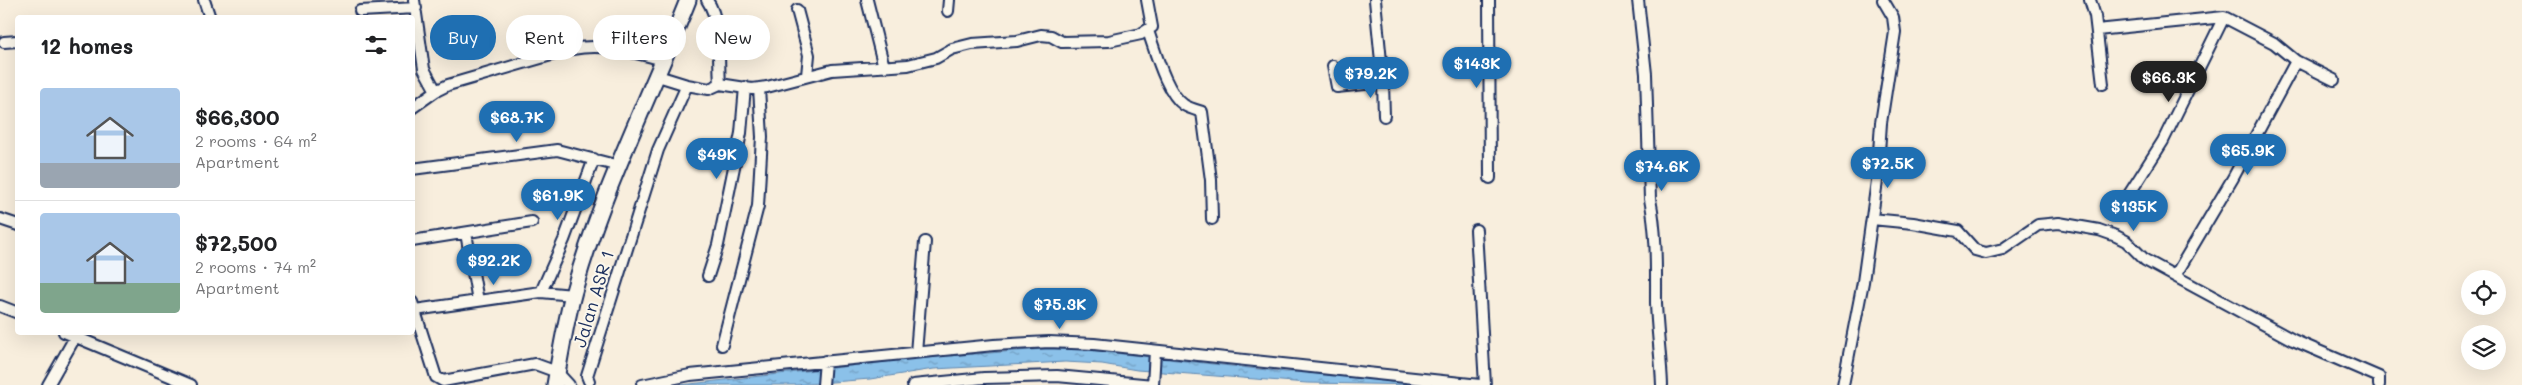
<!DOCTYPE html>
<meta charset="utf-8">
<style>
body{margin:0;font-family:Mali,sans-serif;background:#f2f2f2;color:#202124;height:100vh;display:flex;flex-direction:column;font-size:19px;white-space:nowrap}
*{box-sizing:border-box;margin:0}
p{font-size:16px;color:#757577}
.icon{flex:none;width:28px;height:28px;fill:none;stroke:currentColor;stroke-width:2;stroke-linecap:round;stroke-linejoin:round}
.map{position:relative;flex:1;overflow:hidden}
.panel{position:absolute;left:15px;top:15px;width:400px;height:320px;display:flex;flex-direction:column;background:#fff;border-radius:5px;box-shadow:0 5px 20px #0002}
.panel>*{flex:none}
.guide{position:absolute;left:430px;top:15px;width:475px;height:45px;display:flex;gap:10px}
.fabs{position:absolute;left:2461px;top:270px;display:grid;gap:10px}
.fabs a{display:grid;place-items:center;width:45px;height:45px;border-radius:50%;background:#fff;box-shadow:0 5px 20px #0002;font-size:25px}
.price{position:absolute;translate:-50% -42px;padding:0 11px;border-radius:18px;background:#1f6fb2;color:#fff;font-size:16px;line-height:32px;filter:drop-shadow(0 1px 2px #0008)}
.price::after{content:'';position:absolute;left:50%;top:30px;width:15px;height:11px;margin-left:-8px;background:inherit;clip-path:polygon(0 0,100% 0,50% 100%)}
.price.active{background:#222;color:#fff}
ul{padding:0;list-style:none}
li{display:flex;align-items:center;gap:15px;height:125px;padding:0 25px}
li+li{border-top:1px solid #e0e0e0}
li span{display:grid;place-items:center;flex:none;width:140px;height:100px;border-radius:5px;color:#555}
li>.icon{margin-inline-start:auto}
span .icon{width:60px;height:60px;fill:#fffc;stroke-width:1}
li b{font-size:21px}
h2{display:flex;justify-content:space-between;align-items:center;height:60px;padding:0 25px;font-size:21px}
.pill{padding:0 18px;border-radius:22px;background:#fff;box-shadow:0 5px 20px #0002;font-size:18px;line-height:45px}
.pill.active{background:#1f6fb2;color:#fff}
.map>svg:first-child{display:block}
</style>
<div class="map">
<svg width="2522" height="385" viewBox="0 0 2522 385">
<defs>
<pattern id="water-ripples" width="26" height="14" patternUnits="userSpaceOnUse" patternTransform="scale(1.25)"><rect width="26" height="14" fill="#8bc1e9"/><path d="M2 4q2-2 4 0t4 0M15 11q2-2 4 0t4 0" fill="none" stroke="#719dc0"/></pattern>
</defs>
<rect width="100%" height="100%" fill="#f8eedd"/>
<filter id="ink" filterUnits="userSpaceOnUse"><feTurbulence type="fractalNoise" baseFrequency=".02" numOctaves="2"/><feDisplacementMap in="SourceGraphic" scale="10" xChannelSelector="R" yChannelSelector="G"/><feConvolveMatrix kernelMatrix="1 2 1 2 8 2 1 2 1" color-interpolation-filters="sRGB"/></filter>
<g filter="url(#ink)">
<!-- water -->
<path fill="url(#water-ripples)" stroke="#5e87b1" d="M1044,349H1078L1285,372L1351,373L1424,385L1307,383L1137,370L1102,364L1065,362L934,369L870,379L795,385H681L921,358Z"/>
<g fill="none" stroke-linecap="round" stroke-linejoin="round">
<defs>
<path id="street" d="M204,0L210,18
M414,0L424,69L436,91
M707,0C722,22 718,59 720,84
M867,0L884,67
M1375,0L1383,82L1384,116
M1489,0L1490,178
M1638,0L1646,74L1650,199C1657,234 1656,268 1656,303C1657,331 1661,358 1662,385
M2090,0L2095,16L2103,84
M797,10L809,55L807,75
M360,11L416,8
M948,11L949,0
M2097,30L2224,17L2274,43L2296,61L2334,80
M1148,31C1155,50 1166,93 1184,105C1189,108 1196,110 1202,112L1211,180L1212,219
M4,42L18,41
M1333,66L1337,87L1383,82
M658,76L687,85L709,89L720,84L752,89L767,87L832,70L908,65L936,58L952,49L972,44L1017,41L1041,35L1051,36L1062,42L1109,41L1141,34L1152,27L1147,0
M412,108L436,91L448,85L572,49C607,43 631,52 664,60
M412,169L557,150L619,166
M2128,196L2163,141L2224,17
M0,219L18,225
M1872,219L1913,223L1958,231L1975,250L1986,253L2003,249L2038,225L2059,223L2099,230L2116,236L2126,241L2145,260L2293,340L2379,377V385
M1476,230L1485,385
M466,233L478,301
M412,241L532,222
M708,276L718,245L741,133L745,87
M2175,276L2233,178L2296,61
M541,292L564,240L594,159
M412,302L436,377L443,381L535,364L557,372L569,385
M0,306L18,313
M415,310L541,292L573,295
M64,332L191,385
M722,345L758,206L762,137L759,88
M916,353L925,242
M589,381L587,376L658,150L687,85
M48,385L78,332
M642,385L690,375L994,345L1049,342L1094,344L1480,385
M823,385L825,361
M913,385L984,378L1057,376L1153,385
M1153,385L1155,351
M1843,385L1863,282L1877,181L1881,123L1895,32L1893,17L1883,0"/>
<path id="secondary" d="M555,385C561,351 566,317 576,284C604,187 651,94 688,0"/>
</defs>
<!-- street casing -->
<use href="#street" stroke="#1b2f5e" stroke-width="14"/>
<!-- secondary casing -->
<use href="#secondary" stroke="#1b2f5e" stroke-width="19"/>
<!-- street -->
<use href="#street" stroke="#fbf7ec" stroke-width="10"/>
<!-- secondary -->
<use href="#secondary" stroke="#fbf7ec" stroke-width="15"/>
</g>
</g>
<g text-anchor="middle" stroke-width="4" stroke-linejoin="round" paint-order="stroke">
<!-- street labels -->
<g font-size="18" fill="#1b2f5e" stroke="#fbf7ec">
<text transform="translate(594 299) rotate(-73)" y="6">Jalan ASR 1</text>
</g>
</g>
</svg>
<div class="fabs">
<a><svg class="icon" aria-label="locate" viewBox="0 0 24 24"><circle cx="12" cy="12" r="6"/><path d="M12 2v4M12 18v4M2 12h4M18 12h4"/></svg></a>
<a><svg class="icon" aria-label="layers" viewBox="0 0 24 24"><path d="M12 4l9 5-9 5-9-5zM3 14l9 5 9-5"/></svg></a>
</div>
<b class="price" style="left:1477px;top:89px">$143K</b>
<b class="price" style="left:1371px;top:99px">$79.2K</b>
<b class="price active" style="left:2169px;top:103px">$66.3K</b>
<b class="price" style="left:517px;top:143px">$68.7K</b>
<b class="price" style="left:2248px;top:176px">$65.9K</b>
<b class="price" style="left:717px;top:180px">$49K</b>
<b class="price" style="left:1888px;top:189px">$72.5K</b>
<b class="price" style="left:1662px;top:192px">$74.6K</b>
<b class="price" style="left:558px;top:221px">$61.9K</b>
<b class="price" style="left:2134px;top:232px">$135K</b>
<b class="price" style="left:494px;top:286px">$92.2K</b>
<b class="price" style="left:1060px;top:330px">$75.3K</b>
<div class="guide">
<a class="pill active">Buy</a>
<a class="pill">Rent</a>
<a class="pill">Filters</a>
<a class="pill">New</a>
</div>
<section class="panel">
<h2>12 homes<svg class="icon" aria-label="filters" viewBox="0 0 24 24"><path d="M4 7h16M4 17h16"/><circle cx="9" cy="7" r="2"/><circle cx="15" cy="17" r="2"/></svg></h2>
<ul>
<li><span style="background:linear-gradient(#a9c7e8 75%,#9aa5b1 0)"><svg class="icon" aria-label="home" viewBox="0 0 24 24"><path d="M3 11l9-7 9 7M6 9v11h12V9"/></svg></span><div><b>$66,300</b><p>2 rooms · 64 m²</p><p>Apartment</p></div></li>
<li><span style="background:linear-gradient(#a9c7e8 70%,#7fa58c 0)"><svg class="icon" aria-label="home" viewBox="0 0 24 24"><path d="M3 11l9-7 9 7M6 9v11h12V9"/></svg></span><div><b>$72,500</b><p>2 rooms · 74 m²</p><p>Apartment</p></div></li>
</ul>
</section>
</div>
